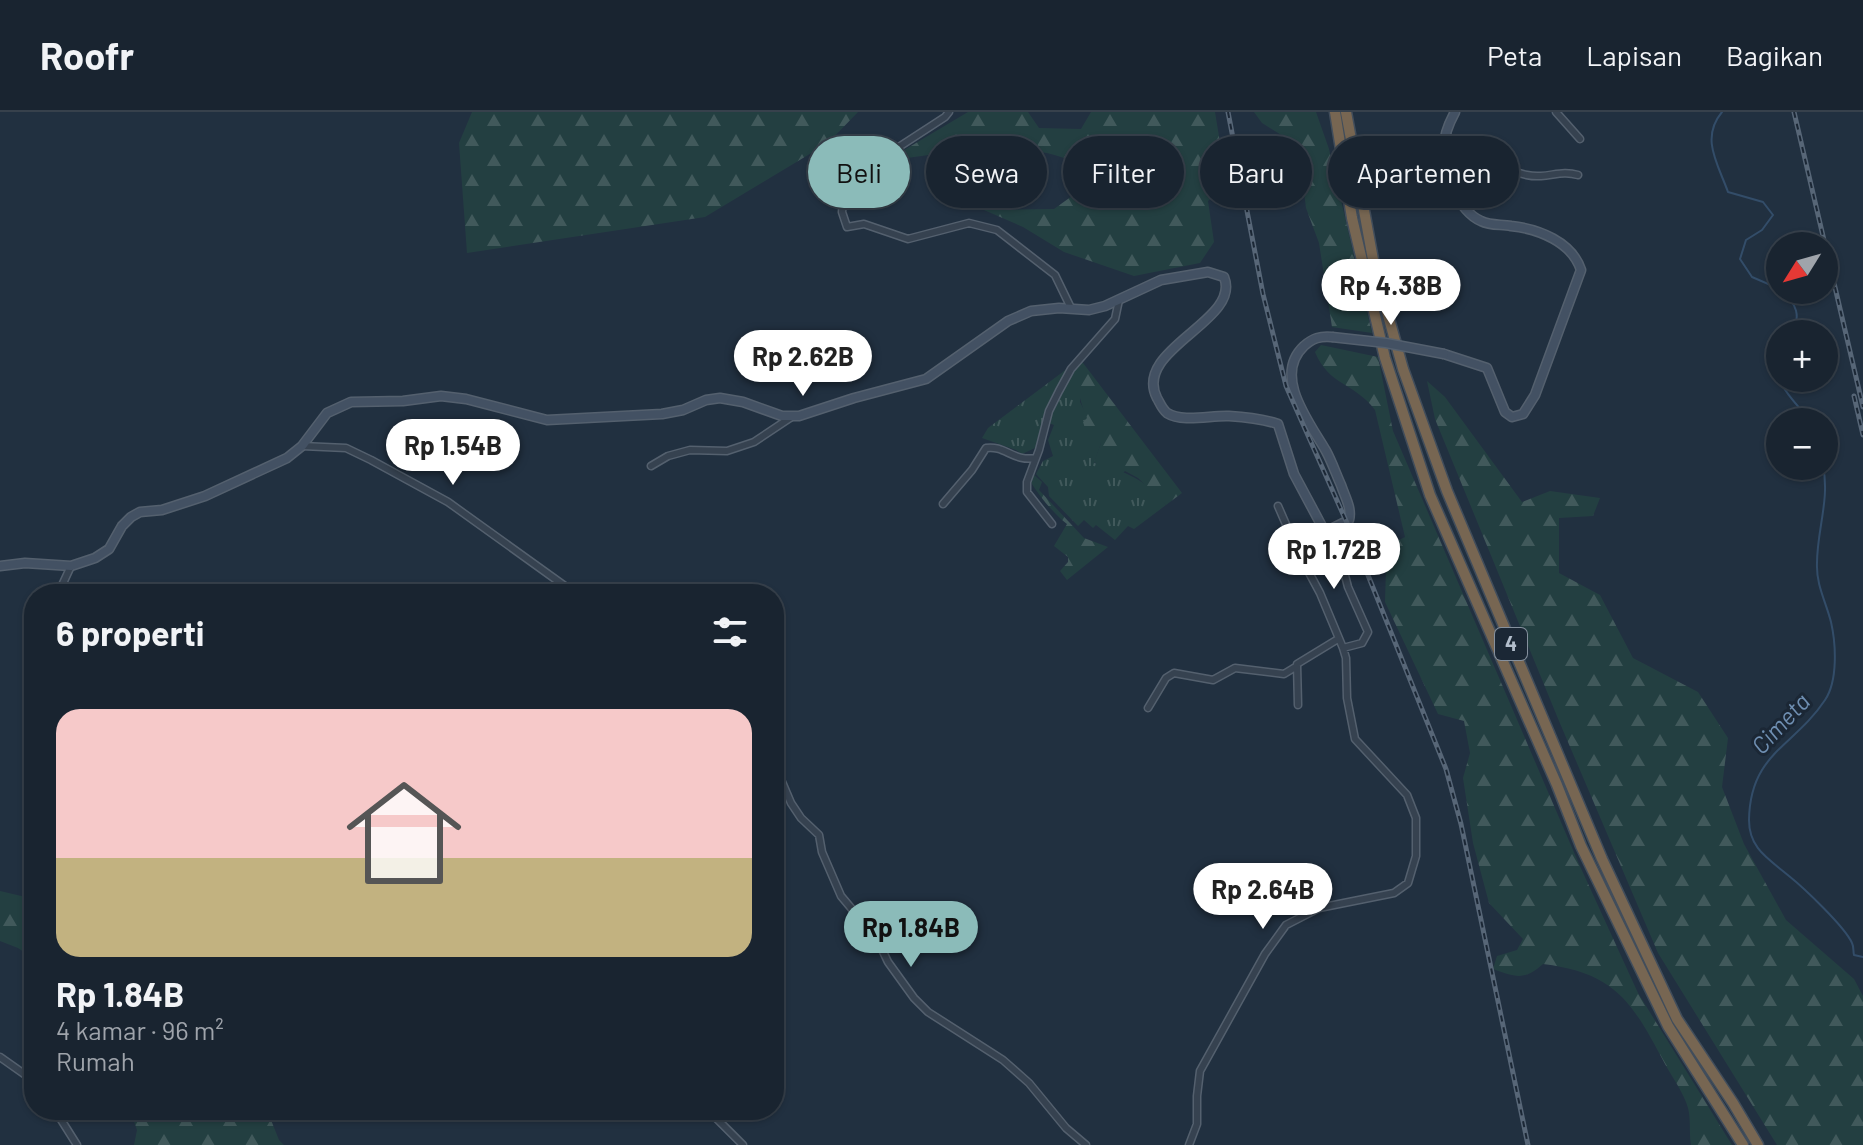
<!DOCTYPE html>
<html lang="id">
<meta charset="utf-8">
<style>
body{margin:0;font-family:Barlow,sans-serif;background:#222c38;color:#f1f3f6;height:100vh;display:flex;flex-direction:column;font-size:30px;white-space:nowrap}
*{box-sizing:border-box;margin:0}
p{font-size:26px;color:#9fa4ab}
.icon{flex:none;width:44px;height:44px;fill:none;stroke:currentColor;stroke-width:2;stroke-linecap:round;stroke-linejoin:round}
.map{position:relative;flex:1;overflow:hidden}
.details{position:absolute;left:24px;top:472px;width:760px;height:536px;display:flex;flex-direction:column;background:#192430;border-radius:32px;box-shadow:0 2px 6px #0004,0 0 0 2px #37414c}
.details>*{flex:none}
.banner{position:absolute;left:808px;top:24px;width:760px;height:72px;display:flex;gap:16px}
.needle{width:52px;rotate:233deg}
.fabs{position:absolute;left:1766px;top:120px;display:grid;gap:16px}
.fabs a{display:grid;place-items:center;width:72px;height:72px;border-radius:50%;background:#192430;box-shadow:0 2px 6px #0004,0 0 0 2px #37414c;font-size:40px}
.price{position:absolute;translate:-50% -68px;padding:0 18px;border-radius:28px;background:#fff;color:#222;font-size:26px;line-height:52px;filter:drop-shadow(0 2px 4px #0008)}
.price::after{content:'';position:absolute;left:50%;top:48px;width:24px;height:18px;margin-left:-12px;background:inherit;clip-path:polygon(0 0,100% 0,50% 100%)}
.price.on{background:#8bbbb9;color:#111}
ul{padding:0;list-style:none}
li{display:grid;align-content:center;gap:16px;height:424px;padding:0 32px}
li span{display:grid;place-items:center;height:248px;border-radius:24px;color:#555}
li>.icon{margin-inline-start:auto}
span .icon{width:144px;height:144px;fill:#fffc;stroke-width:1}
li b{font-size:34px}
h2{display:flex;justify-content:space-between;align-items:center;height:96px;padding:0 32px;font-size:34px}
.chip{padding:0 28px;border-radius:36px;background:#192430;box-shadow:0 2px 6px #0004,0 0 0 2px #37414c;font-size:28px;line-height:72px}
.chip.on{background:#8bbbb9;color:#111}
header{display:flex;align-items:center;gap:48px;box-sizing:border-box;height:112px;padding:0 40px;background:#192430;border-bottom:2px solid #37414c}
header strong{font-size:38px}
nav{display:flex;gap:44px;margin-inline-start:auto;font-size:28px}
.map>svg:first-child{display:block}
</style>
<header>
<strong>Roofr</strong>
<nav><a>Peta</a><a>Lapisan</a><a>Bagikan</a></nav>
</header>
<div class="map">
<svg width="1863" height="1033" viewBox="0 0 1863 1033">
<defs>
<pattern id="grass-tufts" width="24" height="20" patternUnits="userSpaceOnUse" patternTransform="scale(2)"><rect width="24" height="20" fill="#233f41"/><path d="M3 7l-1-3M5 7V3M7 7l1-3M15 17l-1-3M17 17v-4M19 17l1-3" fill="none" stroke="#41595b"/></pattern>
<pattern id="forest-firs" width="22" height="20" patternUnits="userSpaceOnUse" patternTransform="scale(2)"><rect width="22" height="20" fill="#233f41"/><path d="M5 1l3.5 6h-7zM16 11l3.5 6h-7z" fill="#41595b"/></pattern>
</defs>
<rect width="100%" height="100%" fill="#213040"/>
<!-- grass -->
<path fill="url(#grass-tufts)" d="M1080,247V290L1101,331L1094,351C1123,358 1147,368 1166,393L1134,417L1128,414L1115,428L1096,413L1093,416L1084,408L1078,414L1049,384L1048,375L1036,362L1043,349L1053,344L1048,328L1054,313L1046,310L1035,336L1022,342L1016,338L982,326L988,316Z"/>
<!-- forest -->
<path fill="url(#forest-firs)" d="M472,0H858L828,31L705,105L467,141L459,31Z
M968,0H1028L1039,16L1081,17L1091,0H1215L1227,73L1208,89L1214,130L1200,151L1134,164L1064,140L1023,115L984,98L1054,97L1072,84L1081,66L1076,51C1025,25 940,41 884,50Z
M1254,0H1316L1329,37L1372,221L1332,215L1319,131L1306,96L1303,72L1278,49L1283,24L1262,11Z
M1321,233L1378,245L1393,319L1579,752L1638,881L1732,1033H1691C1689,1021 1691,1007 1688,996C1684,981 1672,965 1665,952C1633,892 1617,861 1543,852C1524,869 1516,865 1493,857L1497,844L1517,838L1523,827L1489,791L1473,731L1463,666L1470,641L1464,609L1438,602L1385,490L1386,457L1379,438L1405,425L1375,298C1354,270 1329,274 1315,240Z
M1080,247L1182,381L1166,393L1138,366L1125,359L1117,366L1094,350L1101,331L1087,322L1083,310L1087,306C1079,288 1074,267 1080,247Z
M1427,269L1445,285L1522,390L1550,379L1600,386L1593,404L1559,406V461L1600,483L1633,546L1698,580L1728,626L1722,675L1744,732L1786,808L1854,867L1863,884V1033H1777L1658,841L1559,609L1435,307Z
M1033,362L1042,370L1039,378L1084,426L1108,435L1067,468L1060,459L1068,450V445L1054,434L1067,412C1053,401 1040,385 1030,369Z
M0,779L34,787V847L18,836L0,829Z
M130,998H267L279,1028L284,1033H134L137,1018Z"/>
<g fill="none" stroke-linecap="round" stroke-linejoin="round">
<!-- stream -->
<path stroke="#334d69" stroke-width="2" d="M1722,0C1700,26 1718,52 1728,80L1763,90L1773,103L1762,118L1746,128L1740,147L1752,165L1780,177
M1782,179C1797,192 1801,204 1792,222
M1780,239C1763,261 1798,294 1812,310
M1823,354C1830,387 1817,418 1817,451C1816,473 1826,490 1831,510C1836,532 1838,569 1825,588C1794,635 1750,641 1749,708C1749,737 1769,747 1789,764C1804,776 1845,815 1852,831C1854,835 1853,839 1854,843L1863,845"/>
<defs>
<path id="street" d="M949,0L945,5L845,70L842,100L847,115L864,112L908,127L969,111L997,118L1055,163L1071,196
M1556,0L1580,27
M1446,20C1459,57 1472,49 1504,56C1518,60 1526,65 1541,64C1555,63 1564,59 1578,63
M302,334L346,336L371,348L448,390L576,482
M651,354L668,344L690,338L727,339L754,330L793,304
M943,392L972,358L986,336C1005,333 1013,350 1036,346
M1052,412L1027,380V370L1039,338L1049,299L1059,279L1071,257L1115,207L1119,188
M1325,420L1341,448L1348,475L1368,520L1362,531L1343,536
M58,482L71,454
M1298,593L1297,552L1338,527
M1148,596L1166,566L1174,561L1213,568L1235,556L1284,562L1297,554
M29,641L34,642
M774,651L791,691L801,706L819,723L822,740L841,784L877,827L888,850L914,886L928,900L1003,948L1029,971L1066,1016L1086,1033
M0,945L34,969
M55,998L77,1033
M708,998L743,1033
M1189,1033L1197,1012V984L1200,959L1265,842L1286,813L1319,796L1394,781L1408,771L1416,744V706L1407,683L1355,627L1347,586L1346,546L1343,536L1320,481L1298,440L1278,394"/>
<path id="secondary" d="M1444,242L1487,256L1505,300L1512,305L1523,302L1535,283L1581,158C1572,130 1539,117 1511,114C1501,112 1491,114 1481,109C1458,99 1443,59 1444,35C1444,22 1449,11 1455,0
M0,454L25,451L71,454L95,446L109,437L122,414L131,405L140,400L162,398L205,384L287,346L302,334L327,301L351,290L403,289L441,284L466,287L547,308L662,302L683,298L706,288L720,286L743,290L782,304H799L854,286L926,267L1008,209L1031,199L1059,196L1089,198L1105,194L1161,168L1208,160L1224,165C1242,209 1132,237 1157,286C1160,291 1162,297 1167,301C1183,311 1211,303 1229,304C1245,305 1263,307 1278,312L1294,362L1325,420L1349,408C1352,396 1345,385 1341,373C1336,362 1332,350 1326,339C1310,311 1272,264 1304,234C1313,226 1320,224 1332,225"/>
<path id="highway" d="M1335,0L1352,106L1385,246L1430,383L1557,673L1581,734L1668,914L1743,1033
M1346,0L1374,153L1403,257L1447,379L1602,747L1677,907L1733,991L1758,1033"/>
</defs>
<!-- street casing -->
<use href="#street" stroke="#54606e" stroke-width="9"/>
<!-- secondary casing -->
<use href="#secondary" stroke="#54606e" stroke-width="11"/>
<!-- highway casing -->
<use href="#highway" stroke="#414d5b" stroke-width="13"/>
<!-- street -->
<use href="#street" stroke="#364250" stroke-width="6"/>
<!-- secondary -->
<use href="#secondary" stroke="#435163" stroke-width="8"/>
<!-- highway -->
<use href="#highway" stroke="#776652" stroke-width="10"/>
<defs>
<path id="rail" d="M1228,0L1263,182L1286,274L1347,411L1446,657L1461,712L1528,1033
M1794,0L1863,295
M1854,284L1863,323"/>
</defs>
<!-- rail casing -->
<use href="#rail" stroke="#576677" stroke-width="5"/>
<!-- rail -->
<use href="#rail" stroke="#1b2735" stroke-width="2" stroke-dasharray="6" stroke-linecap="butt"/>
<defs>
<path id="secondary-bridge" d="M1332,225L1386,231L1444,242"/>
</defs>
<!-- secondary-bridge casing -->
<use href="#secondary-bridge" stroke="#54606e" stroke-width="11" stroke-linecap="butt"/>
<!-- secondary-bridge -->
<use href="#secondary-bridge" stroke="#435163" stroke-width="8"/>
</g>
<g text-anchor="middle" stroke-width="6" stroke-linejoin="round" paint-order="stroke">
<!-- shield labels -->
<rect fill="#1b2735" stroke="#85909e" stroke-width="2" x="1495" y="516" width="32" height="32" rx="6"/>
<g font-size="20" font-weight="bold" fill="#b2bdcb">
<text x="1511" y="539">4</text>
</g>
<!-- water labels -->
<g font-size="24" font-style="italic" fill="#6f8fb2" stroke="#1b2735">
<text transform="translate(1781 612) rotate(-47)" y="8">Cimeta</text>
</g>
</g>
</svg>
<div class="fabs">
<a><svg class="needle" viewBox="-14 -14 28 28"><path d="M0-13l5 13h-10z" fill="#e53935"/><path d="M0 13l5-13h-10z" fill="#9fa4ab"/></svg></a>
<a>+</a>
<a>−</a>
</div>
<b class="price" style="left:1391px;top:215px">Rp 4.38B</b>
<b class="price" style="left:803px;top:286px">Rp 2.62B</b>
<b class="price" style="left:453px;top:375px">Rp 1.54B</b>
<b class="price" style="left:1334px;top:479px">Rp 1.72B</b>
<b class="price" style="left:1263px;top:819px">Rp 2.64B</b>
<b class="price on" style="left:911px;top:857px">Rp 1.84B</b>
<div class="banner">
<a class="chip on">Beli</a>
<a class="chip">Sewa</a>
<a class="chip">Filter</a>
<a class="chip">Baru</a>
<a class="chip">Apartemen</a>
</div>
<section class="details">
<h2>6 properti<svg class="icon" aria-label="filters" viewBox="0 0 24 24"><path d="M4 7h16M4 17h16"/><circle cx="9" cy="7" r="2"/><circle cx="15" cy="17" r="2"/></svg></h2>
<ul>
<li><span style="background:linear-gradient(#f6c9c9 60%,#c2b280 0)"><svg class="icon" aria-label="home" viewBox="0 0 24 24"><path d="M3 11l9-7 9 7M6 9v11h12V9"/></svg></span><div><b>Rp 1.84B</b><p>4 kamar · 96 m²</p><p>Rumah</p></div></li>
</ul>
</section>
</div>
